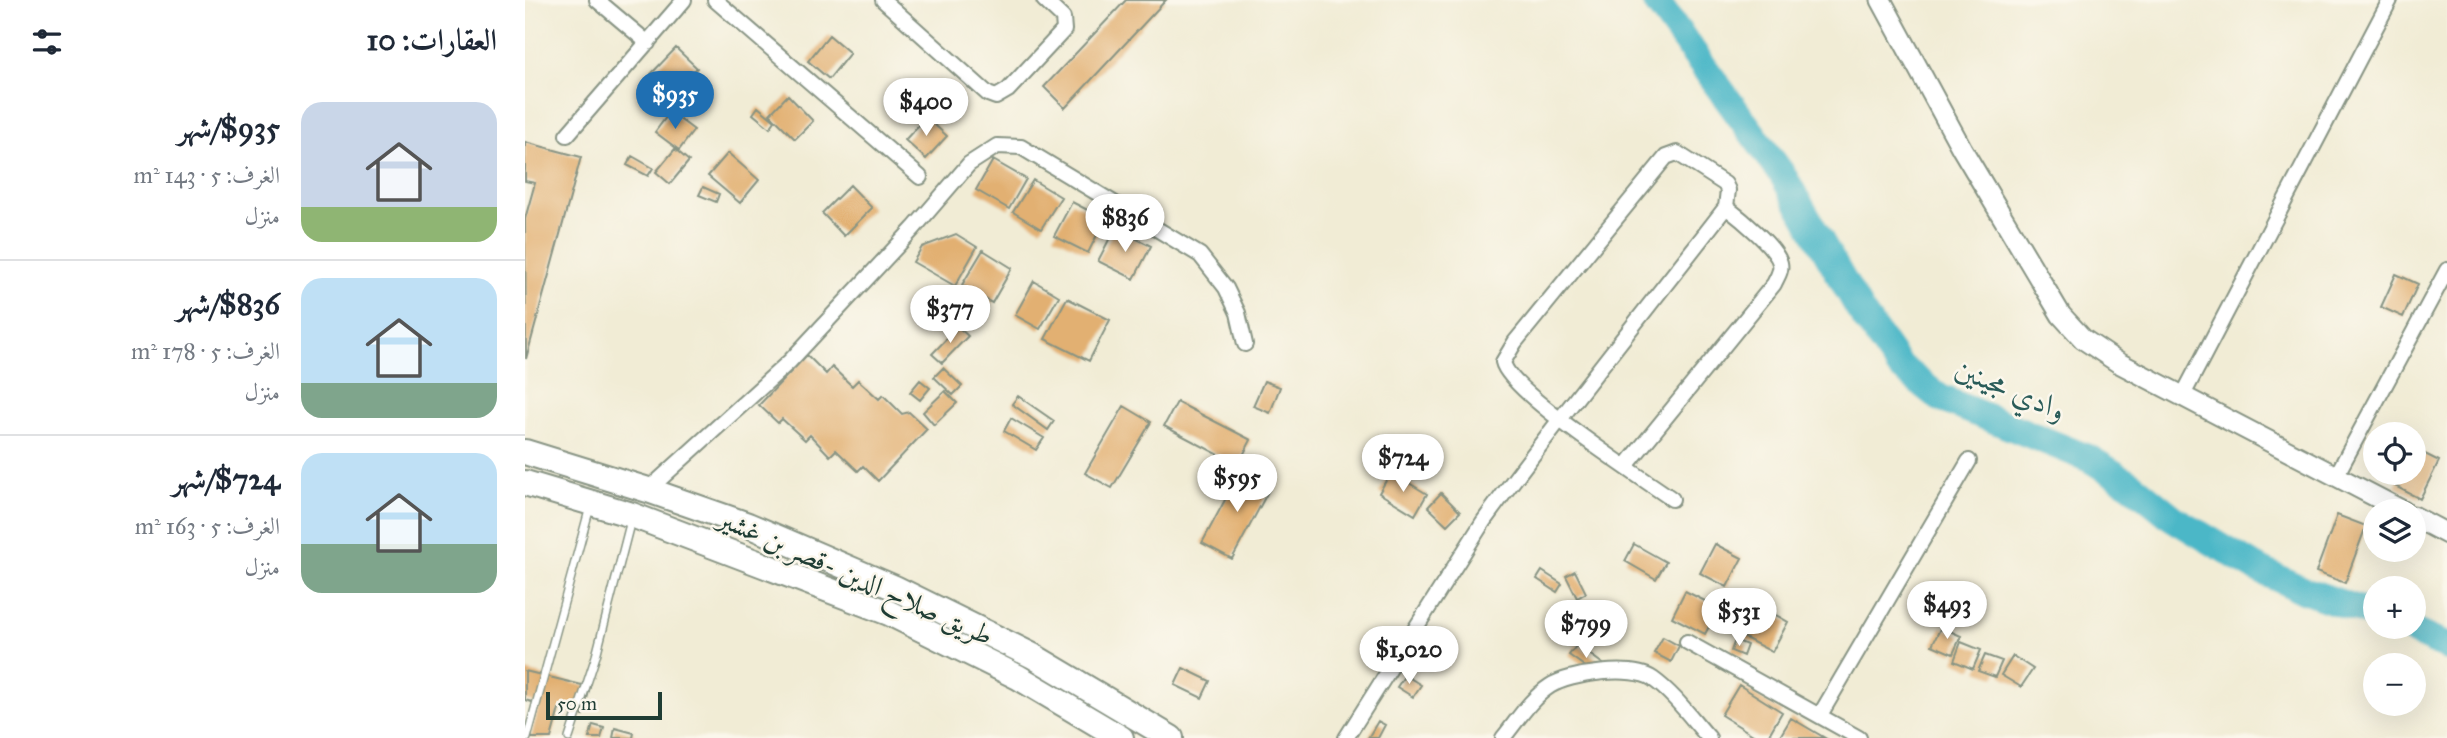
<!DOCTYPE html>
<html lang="ar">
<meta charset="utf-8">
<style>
body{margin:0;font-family:"IM FELL Great Primer",Amiri,serif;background:#f6f6f7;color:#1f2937;direction:rtl;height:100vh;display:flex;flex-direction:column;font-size:26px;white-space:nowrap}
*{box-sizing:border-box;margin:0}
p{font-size:23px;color:#747a83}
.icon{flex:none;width:38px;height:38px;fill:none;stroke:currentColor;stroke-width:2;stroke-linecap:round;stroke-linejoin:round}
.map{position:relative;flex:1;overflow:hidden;direction:ltr}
.details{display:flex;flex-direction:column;background:#fff;width:525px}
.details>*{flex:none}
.tools{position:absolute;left:1838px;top:422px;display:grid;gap:14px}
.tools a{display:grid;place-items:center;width:63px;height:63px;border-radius:50%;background:#fff;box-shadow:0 7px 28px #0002;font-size:35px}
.scale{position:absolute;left:21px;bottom:18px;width:116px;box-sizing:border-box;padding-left:7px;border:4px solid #1f3d34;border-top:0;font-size:19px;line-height:24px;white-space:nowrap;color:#1f3d34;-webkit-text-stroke:5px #fbf7ec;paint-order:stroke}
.price{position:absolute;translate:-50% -60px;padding:0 16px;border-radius:24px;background:#fff;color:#222;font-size:23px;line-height:46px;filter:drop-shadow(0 2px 4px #0008)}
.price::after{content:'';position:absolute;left:50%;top:42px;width:21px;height:16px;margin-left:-10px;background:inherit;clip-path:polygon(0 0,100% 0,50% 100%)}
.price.current{background:#1f6fb2;color:#fff}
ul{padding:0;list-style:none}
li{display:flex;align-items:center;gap:21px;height:175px;padding:0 28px}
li+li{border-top:2px solid #e0e1e3}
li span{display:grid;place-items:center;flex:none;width:196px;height:140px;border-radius:21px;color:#555}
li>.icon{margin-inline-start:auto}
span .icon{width:84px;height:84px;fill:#fffc;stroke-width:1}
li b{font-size:30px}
h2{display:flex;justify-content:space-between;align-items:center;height:84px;padding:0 28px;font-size:30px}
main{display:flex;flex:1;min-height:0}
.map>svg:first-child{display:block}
</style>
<main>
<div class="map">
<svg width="1922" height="738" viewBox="0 0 1922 738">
<rect width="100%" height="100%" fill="#fbf7ec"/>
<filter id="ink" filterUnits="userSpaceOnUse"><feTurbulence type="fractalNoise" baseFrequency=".0143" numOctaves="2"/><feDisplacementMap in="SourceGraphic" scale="14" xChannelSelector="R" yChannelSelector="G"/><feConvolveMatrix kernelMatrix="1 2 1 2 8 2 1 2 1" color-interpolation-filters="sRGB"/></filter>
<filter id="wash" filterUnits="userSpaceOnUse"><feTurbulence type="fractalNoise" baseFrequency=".00686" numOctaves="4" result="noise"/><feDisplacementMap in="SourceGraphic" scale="28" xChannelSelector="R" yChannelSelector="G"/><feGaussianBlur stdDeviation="1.57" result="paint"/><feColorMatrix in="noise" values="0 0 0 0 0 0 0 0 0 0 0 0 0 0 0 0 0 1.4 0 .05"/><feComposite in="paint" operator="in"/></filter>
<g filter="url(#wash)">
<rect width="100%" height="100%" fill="#f1ecd5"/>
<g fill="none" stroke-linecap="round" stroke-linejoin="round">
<!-- river -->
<path stroke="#4bb7c7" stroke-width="28" d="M1130,0L1257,174L1336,312L1374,366L1415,398L1565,459L1606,484L1648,518L1731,568L1778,590L1850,615
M1876,626L1922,647"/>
</g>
<g id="blocks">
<!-- building -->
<path fill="#e2b072" d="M601,0H641L540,108L519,87Z
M304,35L325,53L304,79L283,61Z
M151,48L172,68L146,94L126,74Z
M263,95L288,121L270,139L245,114Z
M233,107L250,121L245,128L228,114Z
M145,112L169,130L154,150L130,132Z
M401,117L422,136L401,159L380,140Z
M0,142L56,157L1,359L0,219L10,183L0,181Z
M150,149L164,161L145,184L131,172Z
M203,153L234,180L215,203L183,176Z
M107,156L128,168L123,176L102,165Z
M468,160L501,179L484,209L451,190Z
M508,180L536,197L516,229L488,212Z
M325,185L347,208L319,236L297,213Z
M178,187L194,194L191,202L174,195Z
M547,202L580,219L563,253L529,236Z
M590,228L626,246L609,279L573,261Z
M431,234L452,247L430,286L388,262L397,247Z
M458,250L487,268L467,303L437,285Z
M1871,274L1893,284L1878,317L1856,307Z
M509,281L534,296L515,329L490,315Z
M542,298L585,320L564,361L520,339Z
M433,327L443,336L417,363L407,354Z
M282,355L301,374L307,367L327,386L333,380L354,399L358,395L377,414L384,412L402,429L353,481L338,466L333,471L311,450L305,456L285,435L280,440L257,419L253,423L234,405Z
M418,368L437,386L428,395L409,377Z
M395,380L405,388L395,400L385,392Z
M739,381L755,387L745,413L728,406Z
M420,391L432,403L409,425L398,412Z
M493,396L529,421L523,430L487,404Z
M652,402L726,440L713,465L639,426Z
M599,406L626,422L587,488L560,473Z
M486,418L519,438L511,450L479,431Z
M1888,448L1914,461L1895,499L1870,486L1877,472H1888Z
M716,470L746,486L707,559L677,543Z
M866,472L902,494L890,515L854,493Z
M916,493L935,512L922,525L903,507Z
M1812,515L1841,526L1820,583L1791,572Z
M1109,544L1141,562L1131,579L1100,561Z
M1190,544L1217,558L1202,587L1175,573Z
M1017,571L1037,584L1032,592L1012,579Z
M1050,571L1061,593L1052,598L1041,576Z
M1160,591L1194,608L1180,634L1147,617Z
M1072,601L1087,609L1066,648L1051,639Z
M1235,606L1263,622L1247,652L1218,637Z
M1416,627L1436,636L1428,654L1407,645Z
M1138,637L1154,646L1146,662L1129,653Z
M1210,640L1222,645L1218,656L1206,651Z
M1436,642L1456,650L1448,669L1429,661Z
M1052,645L1078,664L1070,674L1044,655Z
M1460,655L1477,661L1470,677L1453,671Z
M1488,656L1508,669L1496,687L1476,675Z
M658,668L685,681L677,698L650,685Z
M0,671L65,687L58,715L34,709L26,738H6L14,704L0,700Z
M880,675L896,685L888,697L872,687Z
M1214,685L1257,712L1242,738H1233L1196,715Z
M1266,718L1300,738H1254Z
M853,721L860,725L853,738H843Z
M68,725L79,728L76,738H64Z
M90,728L109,733L108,738H88Z"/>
</g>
</g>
<g filter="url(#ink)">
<use href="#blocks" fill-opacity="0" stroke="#889484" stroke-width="2"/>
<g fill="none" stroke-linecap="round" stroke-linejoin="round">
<defs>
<path id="lane" d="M2,738L65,507
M44,738L71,656L106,520"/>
<path id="street" d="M72,0L123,43
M190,0L395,177
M358,0L463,94L471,97L483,90L539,30L538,18L519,0
M42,135L159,0
M1657,397L1865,0
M1101,466L1249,284C1252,277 1257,271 1255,263C1251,247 1214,217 1201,207
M1811,476L1922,270
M123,490L265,361L389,228L444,164L472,146L496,147L675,255L701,288L713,313L720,344
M1162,642L1334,738
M1295,715L1444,461
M821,738L958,522C1035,415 1120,312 1201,207L1203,190L1200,184L1152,153L1141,157L990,342L978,362C984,392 1116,477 1147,499
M978,738C992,721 1005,699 1025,686C1045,673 1108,665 1128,679C1149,694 1167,719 1184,738"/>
<path id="secondary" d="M1356,0L1437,149L1536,315L1558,339L1594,363L1878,511
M1888,516L1922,534"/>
<path id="highway" d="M0,452L123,490L223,525L370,588L508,656L646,738
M0,483L107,515L364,613L493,677L596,738"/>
</defs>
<!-- lane casing -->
<use href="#lane" stroke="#889484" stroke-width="10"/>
<!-- street casing -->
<use href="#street" stroke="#889484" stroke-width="18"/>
<!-- secondary casing -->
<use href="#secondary" stroke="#889484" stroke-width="23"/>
<!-- highway casing -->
<use href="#highway" stroke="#889484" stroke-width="28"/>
<!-- lane -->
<use href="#lane" stroke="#fff" stroke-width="7"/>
<!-- street -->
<use href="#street" stroke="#fff" stroke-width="14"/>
<!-- secondary -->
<use href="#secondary" stroke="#fff" stroke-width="19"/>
<!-- highway -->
<use href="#highway" stroke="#fff" stroke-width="24"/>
</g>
</g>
<g text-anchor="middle" stroke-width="5" stroke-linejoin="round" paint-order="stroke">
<!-- street labels -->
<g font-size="28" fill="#1f3d34" stroke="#fbf7ec">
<text transform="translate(331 576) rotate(24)" y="10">طريق صلاح الدين -قصر بن غشير</text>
</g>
<!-- water labels -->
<g font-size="30" font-style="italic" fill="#2a5c59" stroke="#fbf7ec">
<text transform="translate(1486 389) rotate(23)" y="10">وادي مجينين</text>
</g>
</g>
</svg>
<div class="tools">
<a><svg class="icon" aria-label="locate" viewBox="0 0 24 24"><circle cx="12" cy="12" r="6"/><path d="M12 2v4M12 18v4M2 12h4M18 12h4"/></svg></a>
<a><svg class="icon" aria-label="layers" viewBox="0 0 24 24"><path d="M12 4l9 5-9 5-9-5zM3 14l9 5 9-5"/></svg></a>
<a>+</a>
<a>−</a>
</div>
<div class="scale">50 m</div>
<b class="price current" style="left:150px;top:131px">$935</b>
<b class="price" style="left:401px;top:138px">$400</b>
<b class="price" style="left:600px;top:254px">$836</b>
<b class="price" style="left:425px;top:345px">$377</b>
<b class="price" style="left:878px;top:494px">$724</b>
<b class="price" style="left:712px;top:514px">$595</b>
<b class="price" style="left:1422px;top:641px">$493</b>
<b class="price" style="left:1214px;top:648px">$531</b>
<b class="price" style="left:1061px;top:660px">$799</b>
<b class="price" style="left:884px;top:686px">$1,020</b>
</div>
<section class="details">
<h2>العقارات: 10<svg class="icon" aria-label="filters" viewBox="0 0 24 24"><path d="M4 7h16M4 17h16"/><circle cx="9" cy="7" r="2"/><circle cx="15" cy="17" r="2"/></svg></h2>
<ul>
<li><span style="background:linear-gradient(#c9d6e8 75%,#8fb573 0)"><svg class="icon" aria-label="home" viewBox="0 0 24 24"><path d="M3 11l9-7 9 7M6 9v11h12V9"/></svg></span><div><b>$935/شهر</b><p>الغرف: 5 · 143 m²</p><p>منزل</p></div></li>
<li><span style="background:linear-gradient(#bfe0f5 75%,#7fa58c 0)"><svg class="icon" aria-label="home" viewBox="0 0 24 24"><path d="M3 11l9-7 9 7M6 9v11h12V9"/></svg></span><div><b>$836/شهر</b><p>الغرف: 5 · 178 m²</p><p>منزل</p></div></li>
<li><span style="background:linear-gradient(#bfe0f5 65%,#7fa58c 0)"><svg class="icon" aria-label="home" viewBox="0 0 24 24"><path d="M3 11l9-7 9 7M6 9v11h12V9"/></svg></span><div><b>$724/شهر</b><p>الغرف: 5 · 163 m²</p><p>منزل</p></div></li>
</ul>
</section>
</main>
